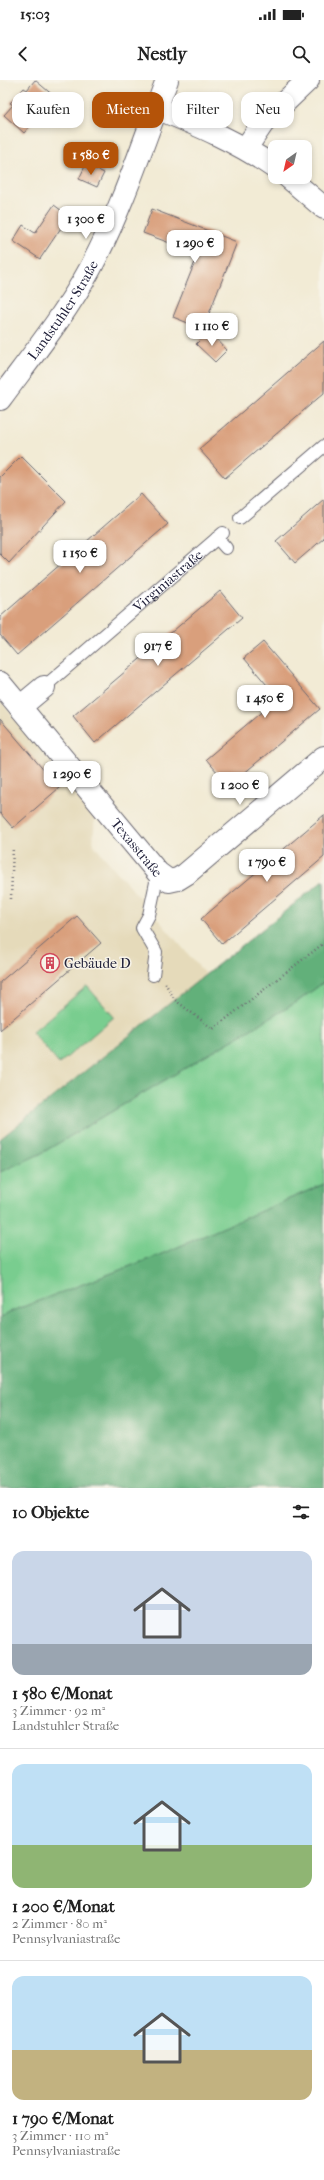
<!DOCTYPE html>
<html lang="de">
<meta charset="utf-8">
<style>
body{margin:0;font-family:"IM FELL French Canon",serif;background:#f6f6f6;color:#222;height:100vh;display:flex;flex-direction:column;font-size:15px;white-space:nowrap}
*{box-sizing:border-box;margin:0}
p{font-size:13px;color:#767676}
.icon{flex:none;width:22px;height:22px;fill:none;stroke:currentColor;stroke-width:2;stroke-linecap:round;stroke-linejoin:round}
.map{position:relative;height:1408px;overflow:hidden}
.details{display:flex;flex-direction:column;background:#fff;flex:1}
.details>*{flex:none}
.guide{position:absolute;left:12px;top:12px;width:300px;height:36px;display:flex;gap:8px}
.needle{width:26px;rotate:214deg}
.fabs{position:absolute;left:268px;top:60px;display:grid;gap:8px}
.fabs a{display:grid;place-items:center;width:44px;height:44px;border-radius:8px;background:#fff;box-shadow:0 2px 6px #0003;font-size:20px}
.price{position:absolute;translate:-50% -34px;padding:0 9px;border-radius:8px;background:#fff;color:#222;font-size:13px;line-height:26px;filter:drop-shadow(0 1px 2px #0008)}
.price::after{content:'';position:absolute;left:50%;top:24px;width:12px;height:9px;margin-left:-6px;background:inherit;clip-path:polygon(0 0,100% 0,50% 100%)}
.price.active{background:#b45309;color:#fff}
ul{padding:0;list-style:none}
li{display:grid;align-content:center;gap:8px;height:212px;padding:0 12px}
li+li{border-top:1px solid #e0e0e0}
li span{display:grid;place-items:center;height:124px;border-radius:12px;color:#555}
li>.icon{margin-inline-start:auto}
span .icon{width:72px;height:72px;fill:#fffc;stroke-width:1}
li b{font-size:17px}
h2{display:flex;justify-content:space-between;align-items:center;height:48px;padding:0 12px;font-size:17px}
.pill{padding:0 14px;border-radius:12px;background:#fff;box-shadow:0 2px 6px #0003;font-size:14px;line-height:36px}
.pill.active{background:#b45309;color:#fff}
.status{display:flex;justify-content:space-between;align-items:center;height:28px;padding:0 20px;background:#fff;direction:ltr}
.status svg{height:11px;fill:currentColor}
header{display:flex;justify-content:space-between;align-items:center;height:52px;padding:0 12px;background:#fff;font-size:18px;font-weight:800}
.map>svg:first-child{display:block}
</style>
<div class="status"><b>15:03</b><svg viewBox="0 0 49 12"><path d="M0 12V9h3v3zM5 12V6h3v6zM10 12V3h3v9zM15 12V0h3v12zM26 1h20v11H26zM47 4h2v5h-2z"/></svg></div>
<header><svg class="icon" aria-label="back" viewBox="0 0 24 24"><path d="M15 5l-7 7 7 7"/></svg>Nestly<svg class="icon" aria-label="search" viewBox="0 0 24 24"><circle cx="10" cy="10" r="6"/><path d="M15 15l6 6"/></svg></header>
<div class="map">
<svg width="324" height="1408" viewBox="0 0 324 1408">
<rect width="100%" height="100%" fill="#f7f3e8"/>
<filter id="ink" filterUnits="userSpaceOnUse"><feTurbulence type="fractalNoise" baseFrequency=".025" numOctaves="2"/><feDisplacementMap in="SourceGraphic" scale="8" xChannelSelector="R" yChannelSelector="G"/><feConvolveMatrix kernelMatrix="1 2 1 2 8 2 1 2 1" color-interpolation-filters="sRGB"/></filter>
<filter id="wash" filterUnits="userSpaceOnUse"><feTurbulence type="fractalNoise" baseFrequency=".012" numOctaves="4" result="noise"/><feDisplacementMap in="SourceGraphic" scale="16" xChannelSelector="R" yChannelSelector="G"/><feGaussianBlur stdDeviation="0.9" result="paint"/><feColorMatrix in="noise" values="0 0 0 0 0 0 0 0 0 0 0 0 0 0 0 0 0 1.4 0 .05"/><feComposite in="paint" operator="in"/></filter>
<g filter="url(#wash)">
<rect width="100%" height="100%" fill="#f2ebd5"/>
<!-- built -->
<path fill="#e5daba" d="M0,621L95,736L93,764L206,895L0,1059Z"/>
<!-- green -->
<path fill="#79cd8f" stroke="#4e7865" d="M324,902V1104L157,1176L12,1231L0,1239V1092L40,1074L297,922Z
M87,906L114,937L59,984L32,952Z"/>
<!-- forest -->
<path fill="#62b07a" stroke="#42695a" d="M324,800V902L297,922L40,1074L0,1092V1059Z
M324,1104V1408H0V1239L12,1231L157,1176Z"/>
<g id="blocks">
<!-- building -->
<path fill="#d99f7c" d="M35,0L55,17L24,53L4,35L13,25L10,23L24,8L27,10Z
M86,84L104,93L97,107L79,99Z
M54,125L69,136L40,179L13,161L23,145L35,153Z
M152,129L237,162L203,249L173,237L203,162L194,172L143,153Z
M209,251L227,270L215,282L196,264Z
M324,261V313L225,398L199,369Z
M21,376L66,421L9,483L0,474V397Z
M141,414L168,444L17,575L0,555V537Z
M324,419V458L295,483L276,461Z
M220,511L242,538L95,663L73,636Z
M263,562L320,629L229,706L206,679L278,618L244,578Z
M0,639L59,708L13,748L0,733Z
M324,735V777L222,864L201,839Z
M77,836L101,863L0,950V902Z"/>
</g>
</g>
<g filter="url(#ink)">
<use href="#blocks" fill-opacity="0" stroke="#6b6871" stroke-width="1"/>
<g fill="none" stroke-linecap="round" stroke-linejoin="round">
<defs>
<g id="service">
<path d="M240,438L324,366"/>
<path d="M217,458L226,468"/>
<path id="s1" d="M44,607L223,453"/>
<path d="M153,895L156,872L142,848L149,835L158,793"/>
</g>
<g id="minor">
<path d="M156,28C198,45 238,62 275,88"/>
<path d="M246,68L263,43L308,0"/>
<path d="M288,97L324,128"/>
<path id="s2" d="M0,603L158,793L169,801L178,799L186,794L324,677"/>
<path d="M20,627L44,607"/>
</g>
<g id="tertiary">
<path id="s3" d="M0,319C31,277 65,235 90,189C122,129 143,63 167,0"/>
</g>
</defs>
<!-- service casing -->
<use href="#service" stroke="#6b6871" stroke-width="14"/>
<!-- minor casing -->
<use href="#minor" stroke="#6b6871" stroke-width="24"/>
<!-- tertiary casing -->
<use href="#tertiary" stroke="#6b6871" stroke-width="24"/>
<!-- path -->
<path stroke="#6b6871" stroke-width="2.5" stroke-dasharray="1 3" stroke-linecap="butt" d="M11,819L13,767
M165,903L175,920L213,949L324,863"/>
<!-- service -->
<use href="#service" stroke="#fff" stroke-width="12"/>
<!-- minor -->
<use href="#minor" stroke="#fff" stroke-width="22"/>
<!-- tertiary -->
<use href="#tertiary" stroke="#fff" stroke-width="22"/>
</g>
</g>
<!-- icons -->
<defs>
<symbol id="building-ring" viewBox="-11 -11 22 22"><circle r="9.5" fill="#f7f3e8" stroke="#d1495b" stroke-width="1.5"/><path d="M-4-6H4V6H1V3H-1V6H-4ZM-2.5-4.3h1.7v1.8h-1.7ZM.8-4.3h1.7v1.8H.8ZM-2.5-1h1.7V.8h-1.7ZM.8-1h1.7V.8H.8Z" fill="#d1495b"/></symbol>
</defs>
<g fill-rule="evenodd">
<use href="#building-ring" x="39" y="872" width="22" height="22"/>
</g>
<g text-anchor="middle" stroke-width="3" stroke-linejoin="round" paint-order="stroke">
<!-- street labels -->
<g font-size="14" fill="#22223b" stroke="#f7f3e8">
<text dy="5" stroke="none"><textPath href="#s3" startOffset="109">Landstuhler Straße</textPath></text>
<text dy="5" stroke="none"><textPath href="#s1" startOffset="163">Virginiastraße</textPath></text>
<text dy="5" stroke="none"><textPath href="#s2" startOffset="214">Texasstraße</textPath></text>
</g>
<!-- poi labels -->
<g font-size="14" fill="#22223b" stroke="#f7f3e8" text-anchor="start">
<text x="64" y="888">Gebäude D</text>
</g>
</g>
</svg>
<div class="fabs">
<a><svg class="needle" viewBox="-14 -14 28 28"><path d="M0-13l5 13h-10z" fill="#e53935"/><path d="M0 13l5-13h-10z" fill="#767676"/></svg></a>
</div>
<b class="price active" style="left:91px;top:96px">1 580 €</b>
<b class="price" style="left:86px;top:160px">1 300 €</b>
<b class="price" style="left:195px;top:184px">1 290 €</b>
<b class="price" style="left:212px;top:267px">1 110 €</b>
<b class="price" style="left:80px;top:494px">1 150 €</b>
<b class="price" style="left:158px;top:587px">917 €</b>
<b class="price" style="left:265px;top:639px">1 450 €</b>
<b class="price" style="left:72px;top:715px">1 290 €</b>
<b class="price" style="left:240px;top:726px">1 200 €</b>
<b class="price" style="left:267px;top:803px">1 790 €</b>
<div class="guide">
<a class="pill">Kaufen</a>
<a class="pill active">Mieten</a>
<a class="pill">Filter</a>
<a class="pill">Neu</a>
</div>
</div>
<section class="details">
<h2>10 Objekte<svg class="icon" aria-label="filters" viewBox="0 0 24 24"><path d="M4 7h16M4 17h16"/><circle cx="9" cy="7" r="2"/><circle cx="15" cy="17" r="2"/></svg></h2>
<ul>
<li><span style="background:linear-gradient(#c9d6e8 75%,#9aa5b1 0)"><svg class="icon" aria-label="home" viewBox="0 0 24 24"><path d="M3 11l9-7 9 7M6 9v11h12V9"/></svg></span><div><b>1 580 €/Monat</b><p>3 Zimmer · 92 m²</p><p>Landstuhler Straße</p></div></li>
<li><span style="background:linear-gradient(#bfe0f5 65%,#8fb573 0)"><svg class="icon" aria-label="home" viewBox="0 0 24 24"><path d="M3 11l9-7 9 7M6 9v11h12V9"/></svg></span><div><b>1 200 €/Monat</b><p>2 Zimmer · 80 m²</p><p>Pennsylvaniastraße</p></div></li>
<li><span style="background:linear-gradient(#bfe0f5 60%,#c2b280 0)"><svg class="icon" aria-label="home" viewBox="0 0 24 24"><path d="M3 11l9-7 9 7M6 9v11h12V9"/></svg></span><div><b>1 790 €/Monat</b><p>3 Zimmer · 110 m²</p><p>Pennsylvaniastraße</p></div></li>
</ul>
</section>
